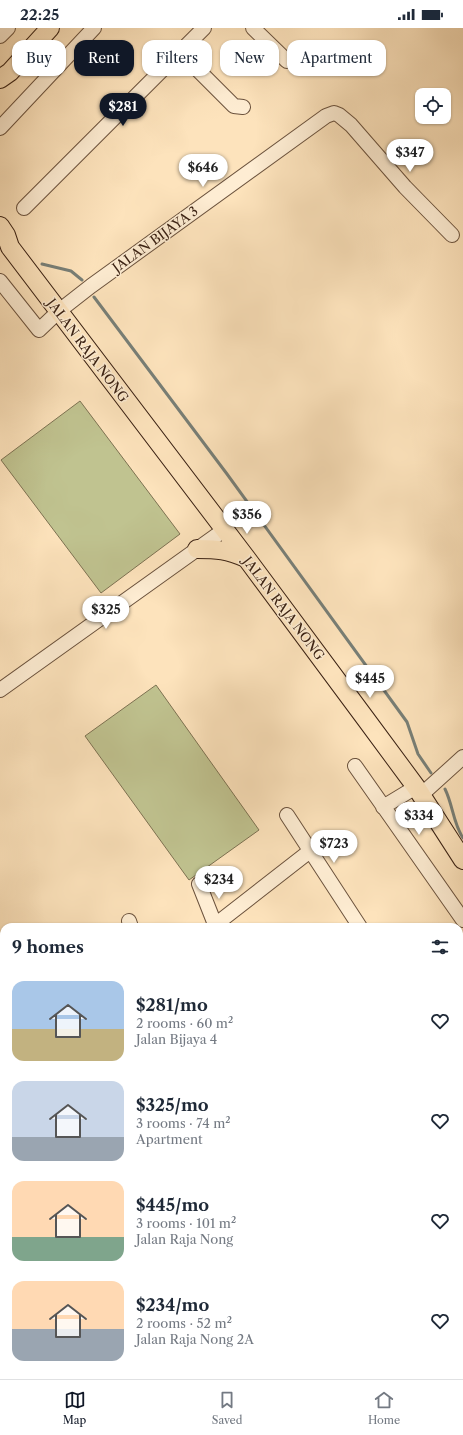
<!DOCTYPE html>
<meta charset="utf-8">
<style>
body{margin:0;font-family:"Libre Caslon Text",serif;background:#f2f2f3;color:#1f2937;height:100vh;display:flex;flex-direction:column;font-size:15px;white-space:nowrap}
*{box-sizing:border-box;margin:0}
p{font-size:13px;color:#747a83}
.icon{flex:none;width:22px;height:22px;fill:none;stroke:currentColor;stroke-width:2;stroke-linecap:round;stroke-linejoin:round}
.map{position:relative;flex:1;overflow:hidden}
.side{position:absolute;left:0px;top:895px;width:463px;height:456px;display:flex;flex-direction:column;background:#fff;border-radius:12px 12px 0 0;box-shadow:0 1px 3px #0004}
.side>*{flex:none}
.hud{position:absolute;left:12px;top:12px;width:439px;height:36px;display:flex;gap:8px}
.fabs{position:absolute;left:415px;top:60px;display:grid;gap:8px}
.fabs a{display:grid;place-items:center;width:36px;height:36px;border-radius:8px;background:#fff;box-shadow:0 1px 3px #0004;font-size:20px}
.price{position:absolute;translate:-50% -34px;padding:0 9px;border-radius:14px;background:#fff;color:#222;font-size:13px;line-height:26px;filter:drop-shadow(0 1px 2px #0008)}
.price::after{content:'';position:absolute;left:50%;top:24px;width:12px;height:9px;margin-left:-6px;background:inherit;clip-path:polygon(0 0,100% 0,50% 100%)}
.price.current{background:#111827;color:#fff}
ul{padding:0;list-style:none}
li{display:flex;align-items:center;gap:12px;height:100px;padding:0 12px}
li span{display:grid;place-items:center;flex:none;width:112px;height:80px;border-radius:12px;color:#555}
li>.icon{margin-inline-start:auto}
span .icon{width:48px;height:48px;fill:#fffc;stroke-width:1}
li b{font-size:17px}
h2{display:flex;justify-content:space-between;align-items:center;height:48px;padding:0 12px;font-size:17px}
.chip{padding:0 14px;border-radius:12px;background:#fff;box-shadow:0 1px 3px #0004;font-size:14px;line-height:36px}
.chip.current{background:#111827;color:#fff}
.status{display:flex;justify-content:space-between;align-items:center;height:28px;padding:0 20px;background:#fff;direction:ltr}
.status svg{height:11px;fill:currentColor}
.tab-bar{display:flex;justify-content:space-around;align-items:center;height:56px;border-top:1px solid #e0e1e3;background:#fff;font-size:11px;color:#747a83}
.tab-bar a{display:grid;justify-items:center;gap:2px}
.tab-bar .current{color:#111827}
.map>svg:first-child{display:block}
</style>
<div class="status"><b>22:25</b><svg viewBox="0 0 49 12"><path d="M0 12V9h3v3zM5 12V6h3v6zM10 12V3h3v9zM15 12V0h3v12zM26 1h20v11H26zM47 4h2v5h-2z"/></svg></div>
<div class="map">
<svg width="463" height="1351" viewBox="0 0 463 1351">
<rect width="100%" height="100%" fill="#fde3bc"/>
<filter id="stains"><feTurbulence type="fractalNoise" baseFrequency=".005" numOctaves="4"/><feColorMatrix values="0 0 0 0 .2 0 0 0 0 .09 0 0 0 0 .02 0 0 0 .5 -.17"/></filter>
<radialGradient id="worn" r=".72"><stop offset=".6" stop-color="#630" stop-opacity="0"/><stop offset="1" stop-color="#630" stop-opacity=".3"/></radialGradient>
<!-- grass -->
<path fill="#c0c390" stroke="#7d7252" d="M80,373L180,506L101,565L1,432Z
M156,657L259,802L189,852L85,708Z"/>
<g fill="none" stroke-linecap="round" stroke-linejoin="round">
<!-- stream -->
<path stroke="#787f77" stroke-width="3" d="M42,236L71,243L82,252
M94,269L227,446L407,694L418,726L431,745
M445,761C453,777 453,795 463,810"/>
<defs>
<path id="minor" d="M253,0L287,33
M0,8L8,0
M180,24L234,78L243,79
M0,100L94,0
M24,180L204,0
M0,253L39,302L59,283L91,258L326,88L334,85L339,87L351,97L405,159L452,207
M0,662L224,502
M355,738L463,892
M421,767L463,729
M383,779L416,759
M287,787L360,899
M199,856L216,899
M129,893L131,899
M215,897L310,823
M459,921L463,920
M0,965L4,974
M459,1016L463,1014
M0,1046L4,1044
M459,1101L463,1099
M0,1144L4,1142
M0,1179L4,1168
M459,1225L463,1224
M0,1303H4
M459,1329L463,1327
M26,1347L27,1351
M110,1347L112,1351
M225,1347L226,1351
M402,1351L412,1347"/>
<path id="major" d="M0,51L10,44L50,0
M0,198L6,207L10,219L247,531L365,690L416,759L463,832
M197,521C218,521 227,522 246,530"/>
</defs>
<!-- minor casing -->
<use href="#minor" stroke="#6b523d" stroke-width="16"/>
<!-- major casing -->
<use href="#major" stroke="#3a2113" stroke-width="20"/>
<!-- minor -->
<use href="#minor" stroke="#feedd3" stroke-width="14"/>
<!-- major -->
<use href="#major" stroke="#fde3bc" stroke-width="18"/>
</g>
<g text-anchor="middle" stroke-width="3" stroke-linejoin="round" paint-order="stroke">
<!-- street labels -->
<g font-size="13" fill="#3a2113" stroke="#feedd3">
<text transform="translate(155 211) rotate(-36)" y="5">JALAN BIJAYA 3</text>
<text transform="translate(88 322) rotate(53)" y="5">JALAN RAJA NONG</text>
<text transform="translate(284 580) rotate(53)" y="5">JALAN RAJA NONG</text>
</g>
</g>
<rect width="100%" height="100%" filter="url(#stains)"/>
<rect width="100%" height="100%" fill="url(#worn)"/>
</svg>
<div class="fabs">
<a><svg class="icon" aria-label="locate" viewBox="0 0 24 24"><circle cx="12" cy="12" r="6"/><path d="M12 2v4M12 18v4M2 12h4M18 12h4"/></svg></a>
</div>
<b class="price current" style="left:123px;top:99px">$281</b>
<b class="price" style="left:410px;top:145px">$347</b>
<b class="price" style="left:203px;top:160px">$646</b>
<b class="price" style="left:247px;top:507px">$356</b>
<b class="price" style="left:106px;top:602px">$325</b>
<b class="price" style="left:370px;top:671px">$445</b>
<b class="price" style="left:419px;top:808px">$334</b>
<b class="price" style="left:334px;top:836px">$723</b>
<b class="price" style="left:219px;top:872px">$234</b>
<div class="hud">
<a class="chip">Buy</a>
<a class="chip current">Rent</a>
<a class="chip">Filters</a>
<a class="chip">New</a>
<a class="chip">Apartment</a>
</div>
<section class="side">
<h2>9 homes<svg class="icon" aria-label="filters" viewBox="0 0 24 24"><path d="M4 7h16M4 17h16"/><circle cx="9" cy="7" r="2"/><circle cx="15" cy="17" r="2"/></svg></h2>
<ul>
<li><span style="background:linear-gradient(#a9c7e8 60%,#c2b280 0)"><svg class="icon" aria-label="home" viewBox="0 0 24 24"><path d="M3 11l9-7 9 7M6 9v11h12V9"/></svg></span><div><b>$281/mo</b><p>2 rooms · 60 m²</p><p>Jalan Bijaya 4</p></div><svg class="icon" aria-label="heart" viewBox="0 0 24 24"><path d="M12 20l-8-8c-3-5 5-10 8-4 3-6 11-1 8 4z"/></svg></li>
<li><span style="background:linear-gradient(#c9d6e8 70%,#9aa5b1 0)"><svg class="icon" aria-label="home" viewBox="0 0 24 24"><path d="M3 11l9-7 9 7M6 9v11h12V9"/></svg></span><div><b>$325/mo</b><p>3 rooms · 74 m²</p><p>Apartment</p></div><svg class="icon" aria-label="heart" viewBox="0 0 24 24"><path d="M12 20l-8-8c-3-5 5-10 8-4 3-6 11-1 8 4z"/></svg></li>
<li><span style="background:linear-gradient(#ffd9b3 70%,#7fa58c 0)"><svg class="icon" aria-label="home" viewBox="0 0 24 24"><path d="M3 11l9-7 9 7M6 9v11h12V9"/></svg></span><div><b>$445/mo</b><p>3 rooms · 101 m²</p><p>Jalan Raja Nong</p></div><svg class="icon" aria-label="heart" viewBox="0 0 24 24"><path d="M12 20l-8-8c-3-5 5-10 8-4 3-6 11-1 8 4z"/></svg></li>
<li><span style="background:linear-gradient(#ffd9b3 60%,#9aa5b1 0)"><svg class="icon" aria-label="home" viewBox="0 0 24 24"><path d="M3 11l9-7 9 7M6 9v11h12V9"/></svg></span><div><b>$234/mo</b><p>2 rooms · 52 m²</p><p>Jalan Raja Nong 2A</p></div><svg class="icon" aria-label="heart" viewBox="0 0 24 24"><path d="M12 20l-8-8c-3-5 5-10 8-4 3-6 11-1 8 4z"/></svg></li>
</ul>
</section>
</div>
<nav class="tab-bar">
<a class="current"><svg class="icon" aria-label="map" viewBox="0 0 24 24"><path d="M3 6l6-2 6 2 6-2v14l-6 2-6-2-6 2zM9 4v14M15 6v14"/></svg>Map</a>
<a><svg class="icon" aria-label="saved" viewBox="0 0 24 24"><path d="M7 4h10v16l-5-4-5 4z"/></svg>Saved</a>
<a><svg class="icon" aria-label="home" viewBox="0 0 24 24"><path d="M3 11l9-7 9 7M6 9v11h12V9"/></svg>Home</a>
</nav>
